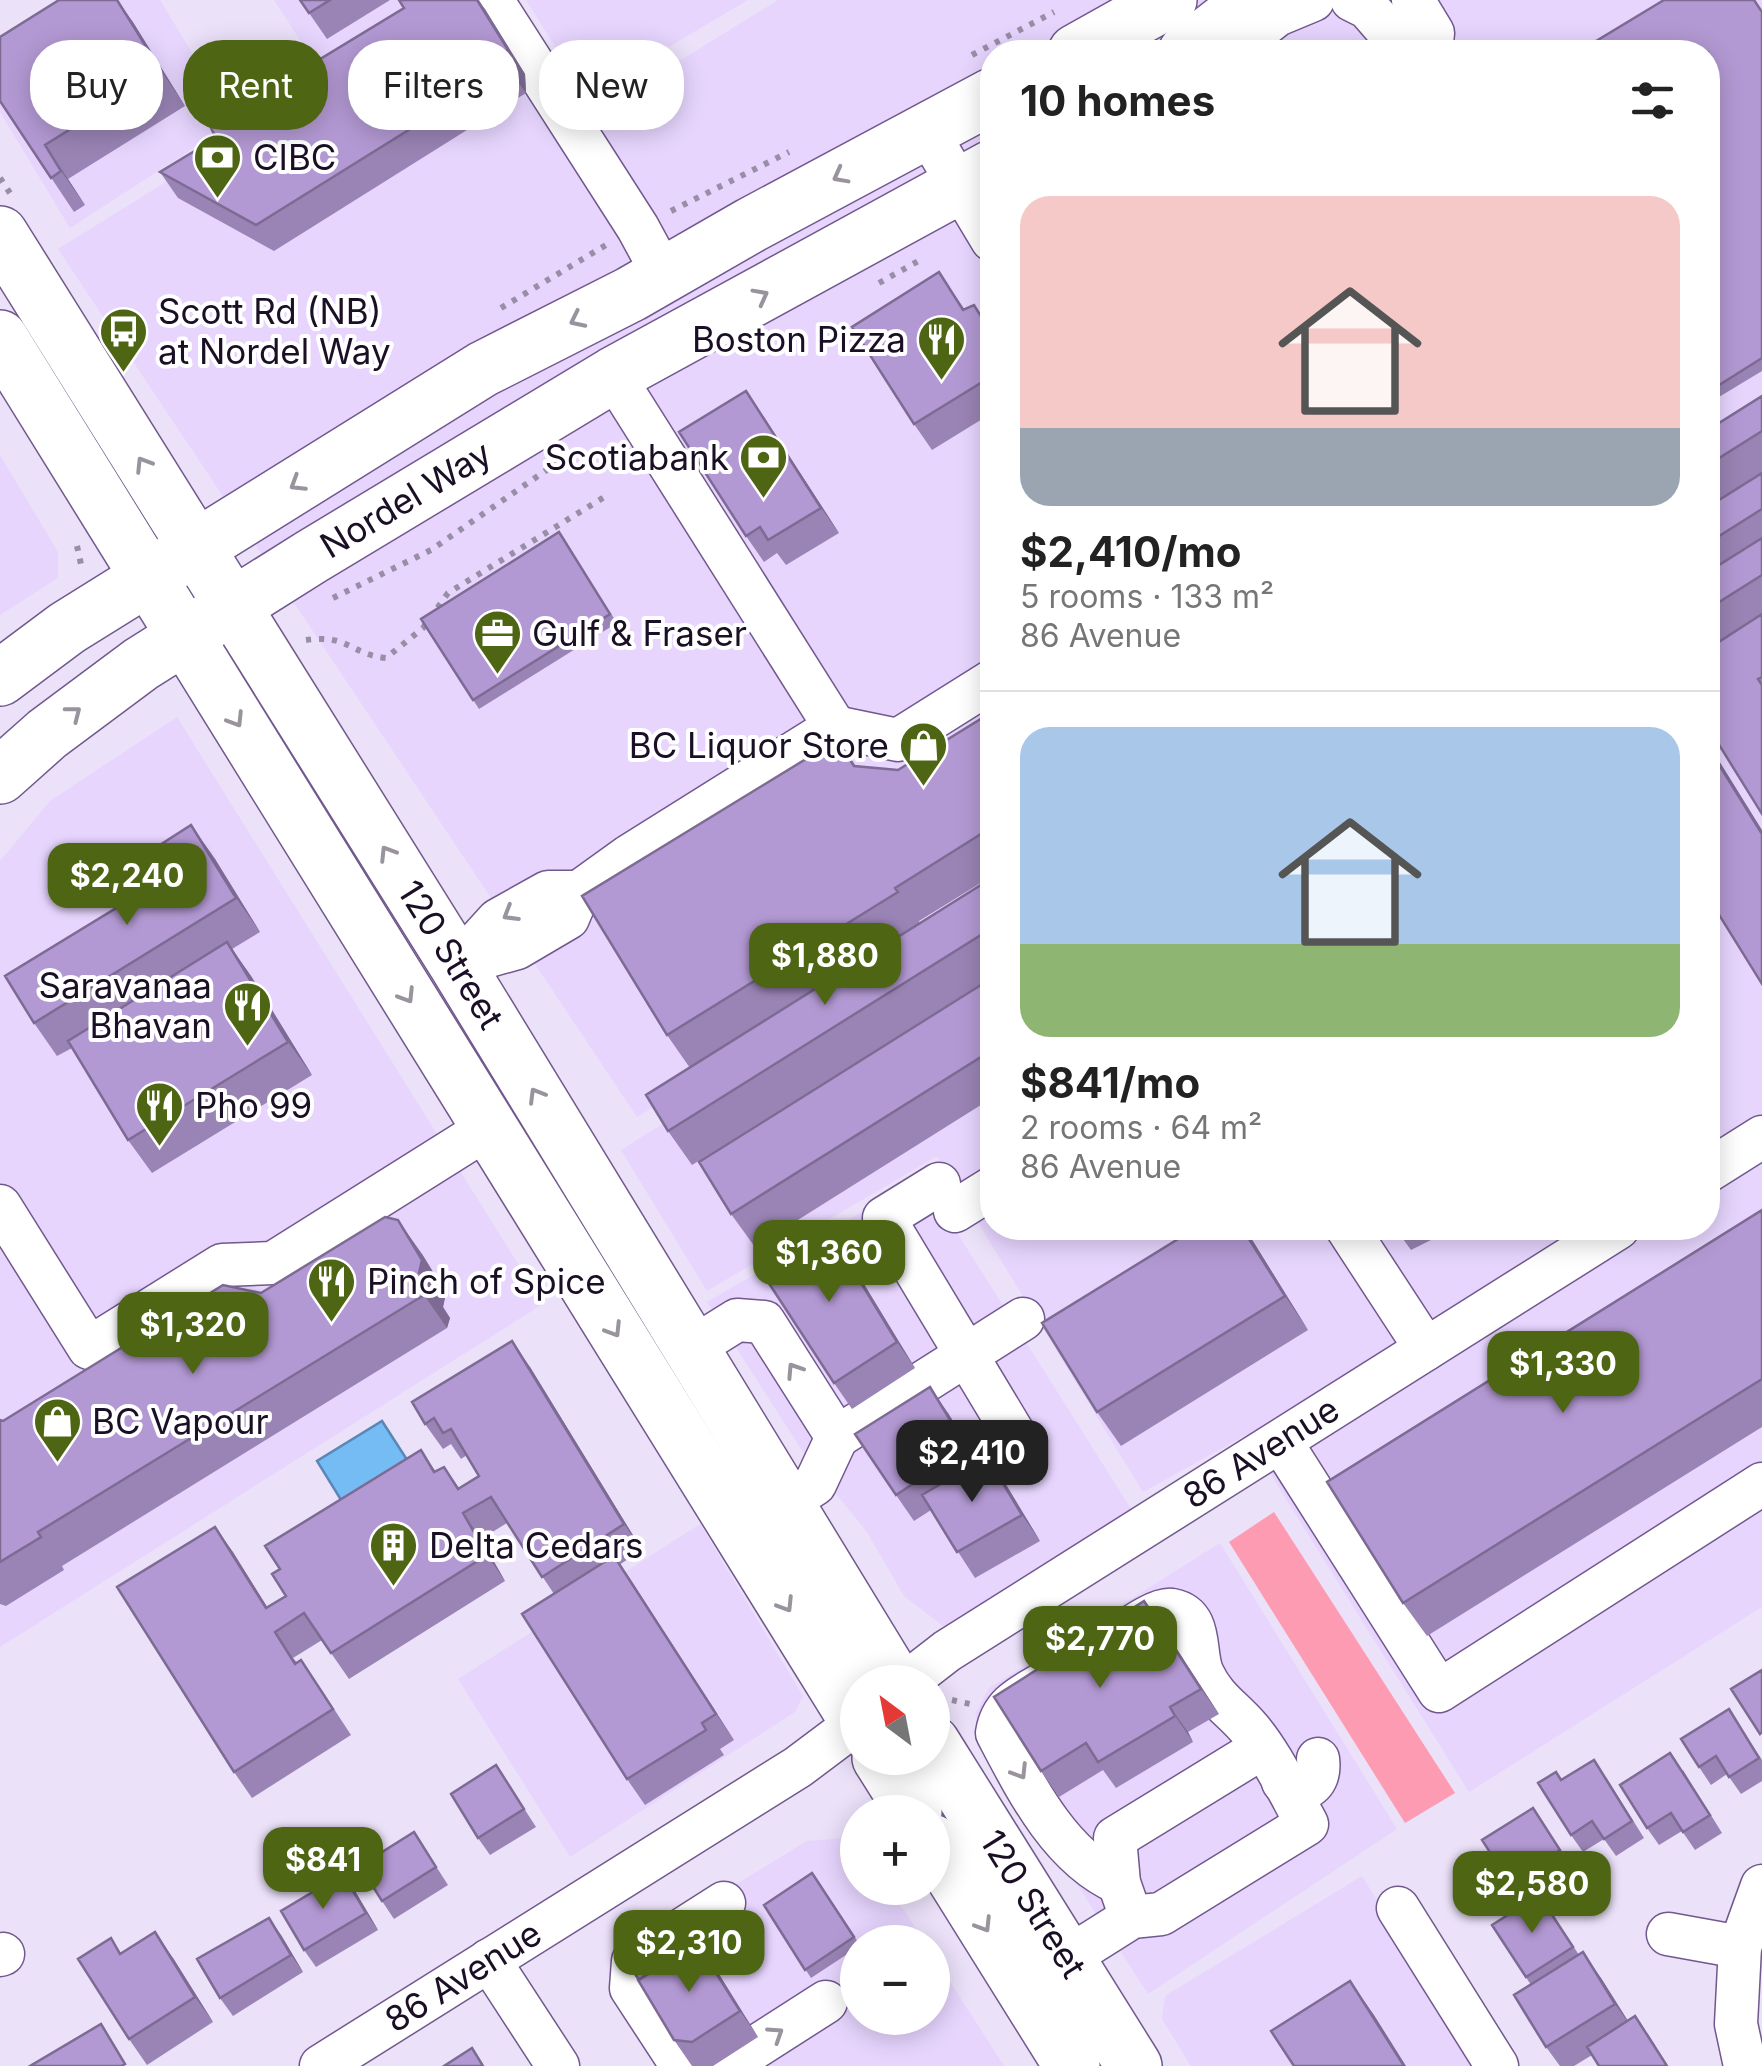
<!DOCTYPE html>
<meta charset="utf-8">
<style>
body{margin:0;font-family:Inter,sans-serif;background:#f6f6f6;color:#222;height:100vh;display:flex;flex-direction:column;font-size:38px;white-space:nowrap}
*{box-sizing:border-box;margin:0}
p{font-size:32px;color:#767676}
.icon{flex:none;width:55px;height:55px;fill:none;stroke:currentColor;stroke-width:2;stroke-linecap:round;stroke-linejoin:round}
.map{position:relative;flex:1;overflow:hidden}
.drawer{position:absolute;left:980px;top:40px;width:740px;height:1200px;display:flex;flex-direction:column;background:#fff;border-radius:40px;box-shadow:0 5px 25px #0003}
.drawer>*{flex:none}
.hud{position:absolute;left:30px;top:40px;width:800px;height:90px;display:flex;gap:20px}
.needle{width:65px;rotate:328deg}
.fabs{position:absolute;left:840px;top:1665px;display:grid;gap:20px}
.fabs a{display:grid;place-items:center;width:110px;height:110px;border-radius:50%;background:#fff;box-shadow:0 5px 25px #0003;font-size:50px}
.price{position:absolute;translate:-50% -85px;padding:0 22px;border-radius:20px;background:#4e6614;color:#fff;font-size:32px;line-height:65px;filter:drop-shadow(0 2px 5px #0008)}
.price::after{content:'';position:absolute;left:50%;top:60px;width:30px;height:22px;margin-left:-15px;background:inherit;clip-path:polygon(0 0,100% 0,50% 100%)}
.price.active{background:#222;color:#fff}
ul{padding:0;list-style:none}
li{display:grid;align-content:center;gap:20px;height:530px;padding:0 40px}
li+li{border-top:2px solid #e0e0e0}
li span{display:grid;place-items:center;height:310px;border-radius:30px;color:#555}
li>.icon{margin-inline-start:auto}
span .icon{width:180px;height:180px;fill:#fffc;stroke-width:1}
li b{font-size:42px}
h2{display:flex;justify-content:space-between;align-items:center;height:120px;padding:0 40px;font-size:42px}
.tag{padding:0 35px;border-radius:40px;background:#fff;box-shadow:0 5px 25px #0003;font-size:35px;line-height:90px}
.tag.active{background:#4e6614;color:#fff}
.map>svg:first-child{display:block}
</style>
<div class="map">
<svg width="1762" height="2066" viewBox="0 0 1762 2066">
<rect width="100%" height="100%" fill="#ebe1f9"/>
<!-- built -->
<path fill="#e7d5fe" d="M75,0H160L234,122L70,228L0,112V46Z
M274,0H514L587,118L778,0H1762V431L1708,465V52H992V901L637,1117L58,249L327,82Z
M526,0H748L586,96Z
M1762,435V1607L1469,1792L1246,1435L1143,1492L937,1156L707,1291L621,1150L992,917V1228H1708V470Z
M0,455L58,552V578L0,615Z
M177,717L543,1304L0,1647V861L50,801Z
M922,1177L1133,1512L947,1629L904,1596L867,1532L806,1457L707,1302Z
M700,1524L803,1696L795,1712L570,1857L458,1679Z
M1220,1543L1397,1829L1148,1994L992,1753L975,1714L989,1688Z
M857,1837L858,1888H889L925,1942H858V2018H932L933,1955L1004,2066H770L762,2055L625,1952L807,1841Z
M1362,1876L1480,2066H1191L1162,2019L1165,1996Z"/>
<!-- green -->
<path fill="#fd9bb2" d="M1274,1512L1455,1793L1405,1823L1229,1542Z"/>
<!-- water -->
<path fill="#75bbf4" stroke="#5a87b6" stroke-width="2.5" d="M382,1421L411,1466L346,1508L317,1461Z"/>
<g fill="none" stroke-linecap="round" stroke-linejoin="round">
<defs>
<g id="minor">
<path d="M492,0L638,228L664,276"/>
<path d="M1352,0L1368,8L1406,52"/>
<path d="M1413,0L1433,33L1431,52"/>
<path d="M1230,52L1277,15L1313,0"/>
<path d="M926,130L992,240"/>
<path d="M613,375L835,727"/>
<path d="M457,965L517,948L568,918L579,892L629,856L835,727L898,740L992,681"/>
<path d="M457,965L498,920L548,892H579"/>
<path d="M1708,1171L1762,1137"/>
<path d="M939,1184L884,1218L1017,1439"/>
<path d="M0,1206L89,1348L222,1265L273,1263L488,1128"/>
<path d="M955,1211L992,1188"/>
<path d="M1347,1228L1426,1349"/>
<path d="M689,1350L737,1320L764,1322L837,1437L815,1484L784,1504"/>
<path d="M837,1437L1023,1319"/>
<path d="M1281,1442L1439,1691L1762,1484"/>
<path d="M1049,1680C1025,1695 1002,1702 997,1733C1026,1788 1060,1857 1119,1883"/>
<path id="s1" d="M907,1682L947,1651L1618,1228"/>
<path d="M1283,1782L1301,1790C1316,1785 1320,1774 1318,1759"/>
<path d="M1126,1903L1119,1883L1115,1838L1262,1748"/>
<path d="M1398,1908L1497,2066"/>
<path d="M1668,1934L1740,1947"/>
<path d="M0,1955L3,1954"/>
<path d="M1067,1958L1132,1917L1161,1914L1307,1824C1290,1794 1270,1751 1247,1726C1231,1708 1214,1698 1203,1674C1193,1654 1204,1616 1172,1610C1156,1607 1120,1636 1105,1645"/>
<path d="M489,1960L558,2066"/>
<path id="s2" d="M321,2066L798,1767L858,1722"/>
<path d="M682,2066L631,1988L633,1961L724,1903"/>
<path d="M726,2066L826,2002"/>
<path d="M1745,2066L1736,2024L1740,1947L1762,1886"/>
</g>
<g id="major">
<path d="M1076,52L1169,0"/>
<path d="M1186,52L1253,0"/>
<path id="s3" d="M0,234L457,965L895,1682"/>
<path d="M0,338L858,1722"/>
<path d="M0,678L67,628L483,369L631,294L751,225L992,96"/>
<path id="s4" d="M0,776L47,734L141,664L311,557L613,375L992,168"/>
<path id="s5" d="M932,1743L1134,2066"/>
<path d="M880,1758L914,1812"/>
<path d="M932,1842L1072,2066"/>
</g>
</defs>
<!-- minor casing -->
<use href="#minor" stroke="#71588d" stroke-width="45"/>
<!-- major casing -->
<use href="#major" stroke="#71588d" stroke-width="58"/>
<!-- path -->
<path stroke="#988ea5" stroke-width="6" stroke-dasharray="5 8" stroke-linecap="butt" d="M972,55L1054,12
M0,178L12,196
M671,211L789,152
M879,283L922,259
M501,308L606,245
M77,546L82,569
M333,598L431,550L561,460
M306,640C348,634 350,654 386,658L423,628L448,593L606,496
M952,1700L970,1704"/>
<!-- minor -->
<use href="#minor" stroke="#fff" stroke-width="42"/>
<!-- major -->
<use href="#major" stroke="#fff" stroke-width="55"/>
</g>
<!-- wall -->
<path fill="#9a84b5" d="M59,0H118L185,106L68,179L85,205L74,212L0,101Z
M300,0H390L327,39Z
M399,0H479L525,74L526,93L274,251L178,198L160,172L216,138L404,8Z
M1762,11V371L1714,400L1708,390Z
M939,272L965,310L974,305L992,331V413L932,450L914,424Z
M1762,396V814L1708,727V430Z
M764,417L839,533L786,565L777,553L764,562L746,536Z
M559,532L617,623L479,709L421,619Z
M992,712V876L919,921L920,924L992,878V977L692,1165L668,1131L690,1068L667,1035L837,740L856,766L898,770Z
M191,825L215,859L260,932L232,949L251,976L312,1075L152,1173L128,1140L72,1048L57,1056L34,1023L162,880Z
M992,978V1098L755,1247L731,1214Z
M1762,1210V1427L1427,1636L1403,1603Z
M827,1227L845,1253L915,1368L852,1409L834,1383Z
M1196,1228H1244L1308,1330L1121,1446L1097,1412Z
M1395,1228H1439L1443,1234L1411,1250Z
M422,1254L446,1293L443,1307L450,1318L447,1328L62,1566L64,1570L6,1606L0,1604V1420L3,1421L261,1293Z
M530,1367L642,1550L619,1565L734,1740L720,1749L724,1755L645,1805L627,1779L554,1594L507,1523L481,1539L505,1581L349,1679L322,1640L293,1658L319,1686L351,1735L252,1798L234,1772L215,1527L267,1607L286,1596L280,1569L421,1450L436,1472L444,1467L459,1488L479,1476L467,1455L461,1459L451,1444L443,1449L425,1424Z
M948,1413L978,1462L1005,1483L1040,1541L975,1578L931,1510L914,1521L896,1495Z
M1144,1601L1219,1714L1188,1732L1193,1742L1116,1788L1103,1770L1059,1797L1041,1771Z
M1729,1709L1762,1760V1781L1741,1794L1727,1774L1711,1785L1699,1767Z
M496,1765L536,1827L490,1855L478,1838Z
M1683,1770L1722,1833L1695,1850L1682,1831L1659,1845L1647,1828Z
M1606,1777L1644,1838L1616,1856L1604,1839L1583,1852L1571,1835L1562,1780Z
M1533,1808L1572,1868L1521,1900L1509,1882Z
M414,1832L448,1885L394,1919L382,1901Z
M812,1873L858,1942V1947L811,1978L764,1905Z
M355,1891L378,1930L316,1967L304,1950Z
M1551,1912L1579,1955L1601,1978L1628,2021L1648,2034L1668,2066H1599L1592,2055L1574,2066H1560L1546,2047L1531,1985L1492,1925Z
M281,1935L303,1972L233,2016L220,1998Z
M693,1936L758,2037L713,2066H692L674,2040L681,1944Z
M111,1938L121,1953L173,1958L213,2022L147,2065L129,2039Z"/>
<!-- shaded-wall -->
<path fill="#7d6b94" d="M117,0L133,22L185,106L162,72Z
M477,0L485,9L525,74L526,93L508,68Z
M45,145L68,179L85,205L61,171Z
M746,391L764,417L839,533L821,508Z
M1708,743L1762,830V834L1708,747Z
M191,825L215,859L260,932L236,898Z
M227,942L251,976L312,1075L288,1042Z
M398,1220L422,1254L446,1293L443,1307L450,1318L447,1328L424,1295Z
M827,1227L845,1253L915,1368L897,1342Z
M1242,1228H1244L1253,1241L1308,1330L1285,1296Z
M512,1341L530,1367L642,1550L624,1524Z
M930,1387L948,1413L985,1474L967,1448Z
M987,1457L1005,1483L1040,1541L1022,1515Z
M463,1513L481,1539L505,1581L487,1555Z
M215,1527L233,1552L284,1634L266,1608Z
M614,1556L632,1582L734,1740L716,1714Z
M1144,1601L1162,1626L1219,1714L1201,1689Z
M1170,1707L1188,1732L1193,1742L1175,1716Z
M343,1874L355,1891L378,1930L366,1913Z
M269,1918L281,1935L303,1972L291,1955Z
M155,1932L173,1958L213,2022L195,1997Z
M693,1936L706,1953L758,2037L740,2011Z
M1583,1952L1601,1978L1633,2029L1615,2004Z
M1350,1981L1374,2015L1406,2066H1404Z"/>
<!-- building -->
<path fill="#b399d3" stroke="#7d6b94" stroke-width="2.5" d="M59,0H117L162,72L45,145L61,171L51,178L0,101V37Z
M300,0H330L309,13Z
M399,0H477L507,48L508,68L256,225L160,172L216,138L210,126L404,8Z
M1664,0H1754L1762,12V358L1708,392V52H1578Z
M939,272L963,310L974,305L992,334V376L914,424L852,327Z
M746,391L821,508L768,540L760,527L746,536L679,432Z
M1762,396V431L1708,465V430Z
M1762,473V509L1708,543V507Z
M559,532L610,614L473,700L421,619Z
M1762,538V575L1708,609V572Z
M1762,614V677L1758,679L1762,685V814L1708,727V649Z
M992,712V827L895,888L898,892L667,1035L582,896L837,740L854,766L898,770Z
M1708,747L1762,834V984L1708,897Z
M191,825L236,898L34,1023L5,976L162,880L146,854Z
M992,878V928L668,1131L646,1095Z
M227,942L288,1042L128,1140L68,1041Z
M992,978V1050L731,1214L699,1162Z
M1762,1210V1379L1403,1603L1327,1482Z
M385,1217L398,1220L422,1260L419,1273L426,1284L424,1295L38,1532L41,1537L0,1562V1420L3,1421L223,1285L261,1293Z
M827,1227L897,1342L834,1383L759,1268Z
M1196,1228H1242L1285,1296L1097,1412L1042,1323Z
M512,1341L624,1524L542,1577L491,1497L463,1513L487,1555L331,1653L304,1613L275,1632L295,1664L301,1660L333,1709L234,1772L117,1587L215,1527L266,1608L286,1596L272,1574L280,1569L265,1546L421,1450L434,1472L444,1467L458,1489L479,1476L451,1429L443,1433L434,1418L425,1424L412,1402Z
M930,1387L967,1448L896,1495L855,1434Z
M987,1457L1022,1515L957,1552L922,1495Z
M614,1556L716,1714L702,1723L706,1730L627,1779L522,1614Z
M1144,1601L1201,1689L1170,1707L1175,1716L1098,1762L1086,1743L1041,1771L994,1697Z
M1762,1670V1732L1760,1734L1731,1689Z
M1729,1709L1759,1758L1729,1777L1716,1756L1699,1767L1681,1739Z
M1670,1753L1710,1815L1683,1832L1671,1813L1647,1828L1620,1785Z
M1594,1760L1632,1821L1604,1839L1592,1821L1571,1835L1538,1783L1556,1772L1561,1780Z
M496,1765L524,1809L478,1838L451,1794Z
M1533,1808L1560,1850L1509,1882L1482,1840Z
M414,1832L436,1867L382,1901L360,1866Z
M812,1873L854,1937L805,1970L764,1905Z
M343,1874L366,1913L304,1950L281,1911Z
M1539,1895L1573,1947L1526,1977L1492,1925Z
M269,1918L291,1955L220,1998L197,1959Z
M670,1929L681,1944L693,1936L703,1951L697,1943L639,1980L633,1971L640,1967L632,1952Z
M155,1932L195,1997L129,2039L78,1959L111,1938L120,1954Z
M697,1943L740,2011L692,2042L674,2040L638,1980Z
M1583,1952L1615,2004L1546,2047L1514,1995Z
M1350,1981L1404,2066H1294L1271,2031Z
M1635,2016L1667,2066H1599L1587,2047Z
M101,2024L125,2064L121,2066H30Z
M472,2048L483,2066H444Z"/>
<!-- one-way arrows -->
<defs><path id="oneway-chevron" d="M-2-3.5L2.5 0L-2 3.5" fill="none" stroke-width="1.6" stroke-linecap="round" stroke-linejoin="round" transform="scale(2.5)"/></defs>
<g stroke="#98939d">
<use href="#oneway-chevron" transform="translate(840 176) rotate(152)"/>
<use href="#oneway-chevron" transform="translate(761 296) rotate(-28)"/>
<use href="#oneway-chevron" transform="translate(577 320) rotate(154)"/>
<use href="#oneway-chevron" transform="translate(143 464) rotate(-122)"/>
<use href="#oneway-chevron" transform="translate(297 484) rotate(148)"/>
<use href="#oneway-chevron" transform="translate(74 713) rotate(-38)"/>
<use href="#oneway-chevron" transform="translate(236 720) rotate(58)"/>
<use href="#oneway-chevron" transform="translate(387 853) rotate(-122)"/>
<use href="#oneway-chevron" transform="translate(510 914) rotate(149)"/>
<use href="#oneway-chevron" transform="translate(407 996) rotate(58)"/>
<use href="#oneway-chevron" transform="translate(536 1095) rotate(-121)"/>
<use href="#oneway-chevron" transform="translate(614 1330) rotate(58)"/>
<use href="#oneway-chevron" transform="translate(794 1370) rotate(-123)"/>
<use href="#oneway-chevron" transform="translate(786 1605) rotate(58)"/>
<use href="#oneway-chevron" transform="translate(1020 1772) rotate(58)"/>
<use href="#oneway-chevron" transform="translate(984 1925) rotate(58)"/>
<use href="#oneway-chevron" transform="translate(776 2034) rotate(-33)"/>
</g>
<!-- icons -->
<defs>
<symbol id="bank-pin" viewBox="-11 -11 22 30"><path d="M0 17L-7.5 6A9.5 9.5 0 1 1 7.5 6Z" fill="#4e6614" stroke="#fff"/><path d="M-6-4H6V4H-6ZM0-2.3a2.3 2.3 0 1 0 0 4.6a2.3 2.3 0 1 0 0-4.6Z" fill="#fff"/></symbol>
<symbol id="bus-pin" viewBox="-11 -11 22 30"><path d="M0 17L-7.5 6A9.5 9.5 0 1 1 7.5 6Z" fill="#4e6614" stroke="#fff"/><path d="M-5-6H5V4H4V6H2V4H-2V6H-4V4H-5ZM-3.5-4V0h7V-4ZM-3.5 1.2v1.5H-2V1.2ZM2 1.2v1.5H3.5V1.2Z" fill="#fff"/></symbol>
<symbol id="restaurant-pin" viewBox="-11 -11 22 30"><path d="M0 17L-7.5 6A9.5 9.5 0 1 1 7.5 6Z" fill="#4e6614" stroke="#fff"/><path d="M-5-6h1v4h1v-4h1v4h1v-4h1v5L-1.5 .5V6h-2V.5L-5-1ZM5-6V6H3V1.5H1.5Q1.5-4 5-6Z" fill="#fff"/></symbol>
<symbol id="office-pin" viewBox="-11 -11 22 30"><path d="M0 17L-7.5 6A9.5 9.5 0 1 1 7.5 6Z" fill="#4e6614" stroke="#fff"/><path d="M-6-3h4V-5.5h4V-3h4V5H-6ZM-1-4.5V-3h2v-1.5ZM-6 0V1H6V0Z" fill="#fff"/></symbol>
<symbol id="shop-pin" viewBox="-11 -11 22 30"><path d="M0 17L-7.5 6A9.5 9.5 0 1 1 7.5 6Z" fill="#4e6614" stroke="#fff"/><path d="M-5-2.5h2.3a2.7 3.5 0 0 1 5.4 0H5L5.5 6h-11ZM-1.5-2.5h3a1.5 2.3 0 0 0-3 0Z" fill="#fff"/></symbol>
<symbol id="building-pin" viewBox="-11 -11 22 30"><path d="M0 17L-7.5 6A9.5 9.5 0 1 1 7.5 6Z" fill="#4e6614" stroke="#fff"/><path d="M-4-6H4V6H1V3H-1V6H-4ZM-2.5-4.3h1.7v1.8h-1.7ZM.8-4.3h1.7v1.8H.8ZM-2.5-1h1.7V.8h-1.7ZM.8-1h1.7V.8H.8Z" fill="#fff"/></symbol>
</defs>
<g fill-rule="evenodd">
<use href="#bank-pin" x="190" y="130" width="55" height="75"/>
<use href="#bus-pin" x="96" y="304" width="55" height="75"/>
<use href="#restaurant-pin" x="914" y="312" width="55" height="75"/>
<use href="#bank-pin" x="736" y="430" width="55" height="75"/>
<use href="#office-pin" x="470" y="606" width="55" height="75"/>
<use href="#shop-pin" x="896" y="718" width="55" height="75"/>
<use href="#restaurant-pin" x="220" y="978" width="55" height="75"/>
<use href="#restaurant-pin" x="132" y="1078" width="55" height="75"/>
<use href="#restaurant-pin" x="304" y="1254" width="55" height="75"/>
<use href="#shop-pin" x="30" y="1394" width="55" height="75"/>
<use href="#building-pin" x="366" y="1518" width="55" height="75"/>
</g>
<g text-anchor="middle" stroke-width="8" stroke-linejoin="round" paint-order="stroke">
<!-- poi labels -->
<g font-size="35" fill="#1a0f25" stroke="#fff" text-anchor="start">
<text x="253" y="170">CIBC</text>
<text x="158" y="324">Scott Rd (NB)<tspan x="158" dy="40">at Nordel Way</tspan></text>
<text x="906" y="352" text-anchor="end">Boston Pizza</text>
<text x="729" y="470" text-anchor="end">Scotiabank</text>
<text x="532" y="646">Gulf &amp; Fraser</text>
<text x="889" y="758" text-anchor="end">BC Liquor Store</text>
<text x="212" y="998" text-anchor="end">Saravanaa<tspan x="212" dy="40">Bhavan</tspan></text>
<text x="195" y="1118">Pho 99</text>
<text x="367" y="1294">Pinch of Spice</text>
<text x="92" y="1434">BC Vapour</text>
<text x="429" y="1558">Delta Cedars</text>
</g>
<!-- street labels -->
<g font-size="35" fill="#1a0f25" stroke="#fff">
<text dy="12" stroke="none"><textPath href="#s4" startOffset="492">Nordel Way</textPath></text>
<text dy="12" stroke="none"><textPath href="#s3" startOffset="850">120 Street</textPath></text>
<text dy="12" stroke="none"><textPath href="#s1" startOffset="422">86 Avenue</textPath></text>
<text dy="12" stroke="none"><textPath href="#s5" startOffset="190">120 Street</textPath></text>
<text dy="12" stroke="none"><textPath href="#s2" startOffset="168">86 Avenue</textPath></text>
</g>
</g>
</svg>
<div class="fabs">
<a><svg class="needle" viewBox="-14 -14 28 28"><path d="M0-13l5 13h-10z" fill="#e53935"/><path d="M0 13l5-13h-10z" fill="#767676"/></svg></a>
<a>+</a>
<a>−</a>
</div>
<b class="price" style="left:127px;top:928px">$2,240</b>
<b class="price" style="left:825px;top:1008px">$1,880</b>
<b class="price" style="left:829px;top:1305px">$1,360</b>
<b class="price" style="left:193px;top:1377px">$1,320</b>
<b class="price" style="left:1563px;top:1416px">$1,330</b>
<b class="price active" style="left:972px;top:1505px">$2,410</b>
<b class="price" style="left:1100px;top:1691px">$2,770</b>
<b class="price" style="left:323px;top:1912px">$841</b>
<b class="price" style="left:1532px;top:1936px">$2,580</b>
<b class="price" style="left:689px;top:1995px">$2,310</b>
<div class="hud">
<a class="tag">Buy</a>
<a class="tag active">Rent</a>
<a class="tag">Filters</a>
<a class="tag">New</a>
</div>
<section class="drawer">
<h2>10 homes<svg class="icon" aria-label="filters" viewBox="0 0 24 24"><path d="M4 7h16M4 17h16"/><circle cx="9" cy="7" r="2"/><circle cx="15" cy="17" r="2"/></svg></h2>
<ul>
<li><span style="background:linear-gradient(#f6c9c9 75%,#9aa5b1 0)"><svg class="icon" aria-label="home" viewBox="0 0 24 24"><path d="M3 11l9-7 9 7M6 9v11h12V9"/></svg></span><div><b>$2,410/mo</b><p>5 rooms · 133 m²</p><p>86 Avenue</p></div></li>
<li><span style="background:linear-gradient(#a9c7e8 70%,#8fb573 0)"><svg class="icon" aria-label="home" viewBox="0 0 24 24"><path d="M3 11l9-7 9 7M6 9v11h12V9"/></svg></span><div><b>$841/mo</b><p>2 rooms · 64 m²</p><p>86 Avenue</p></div></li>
</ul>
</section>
</div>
